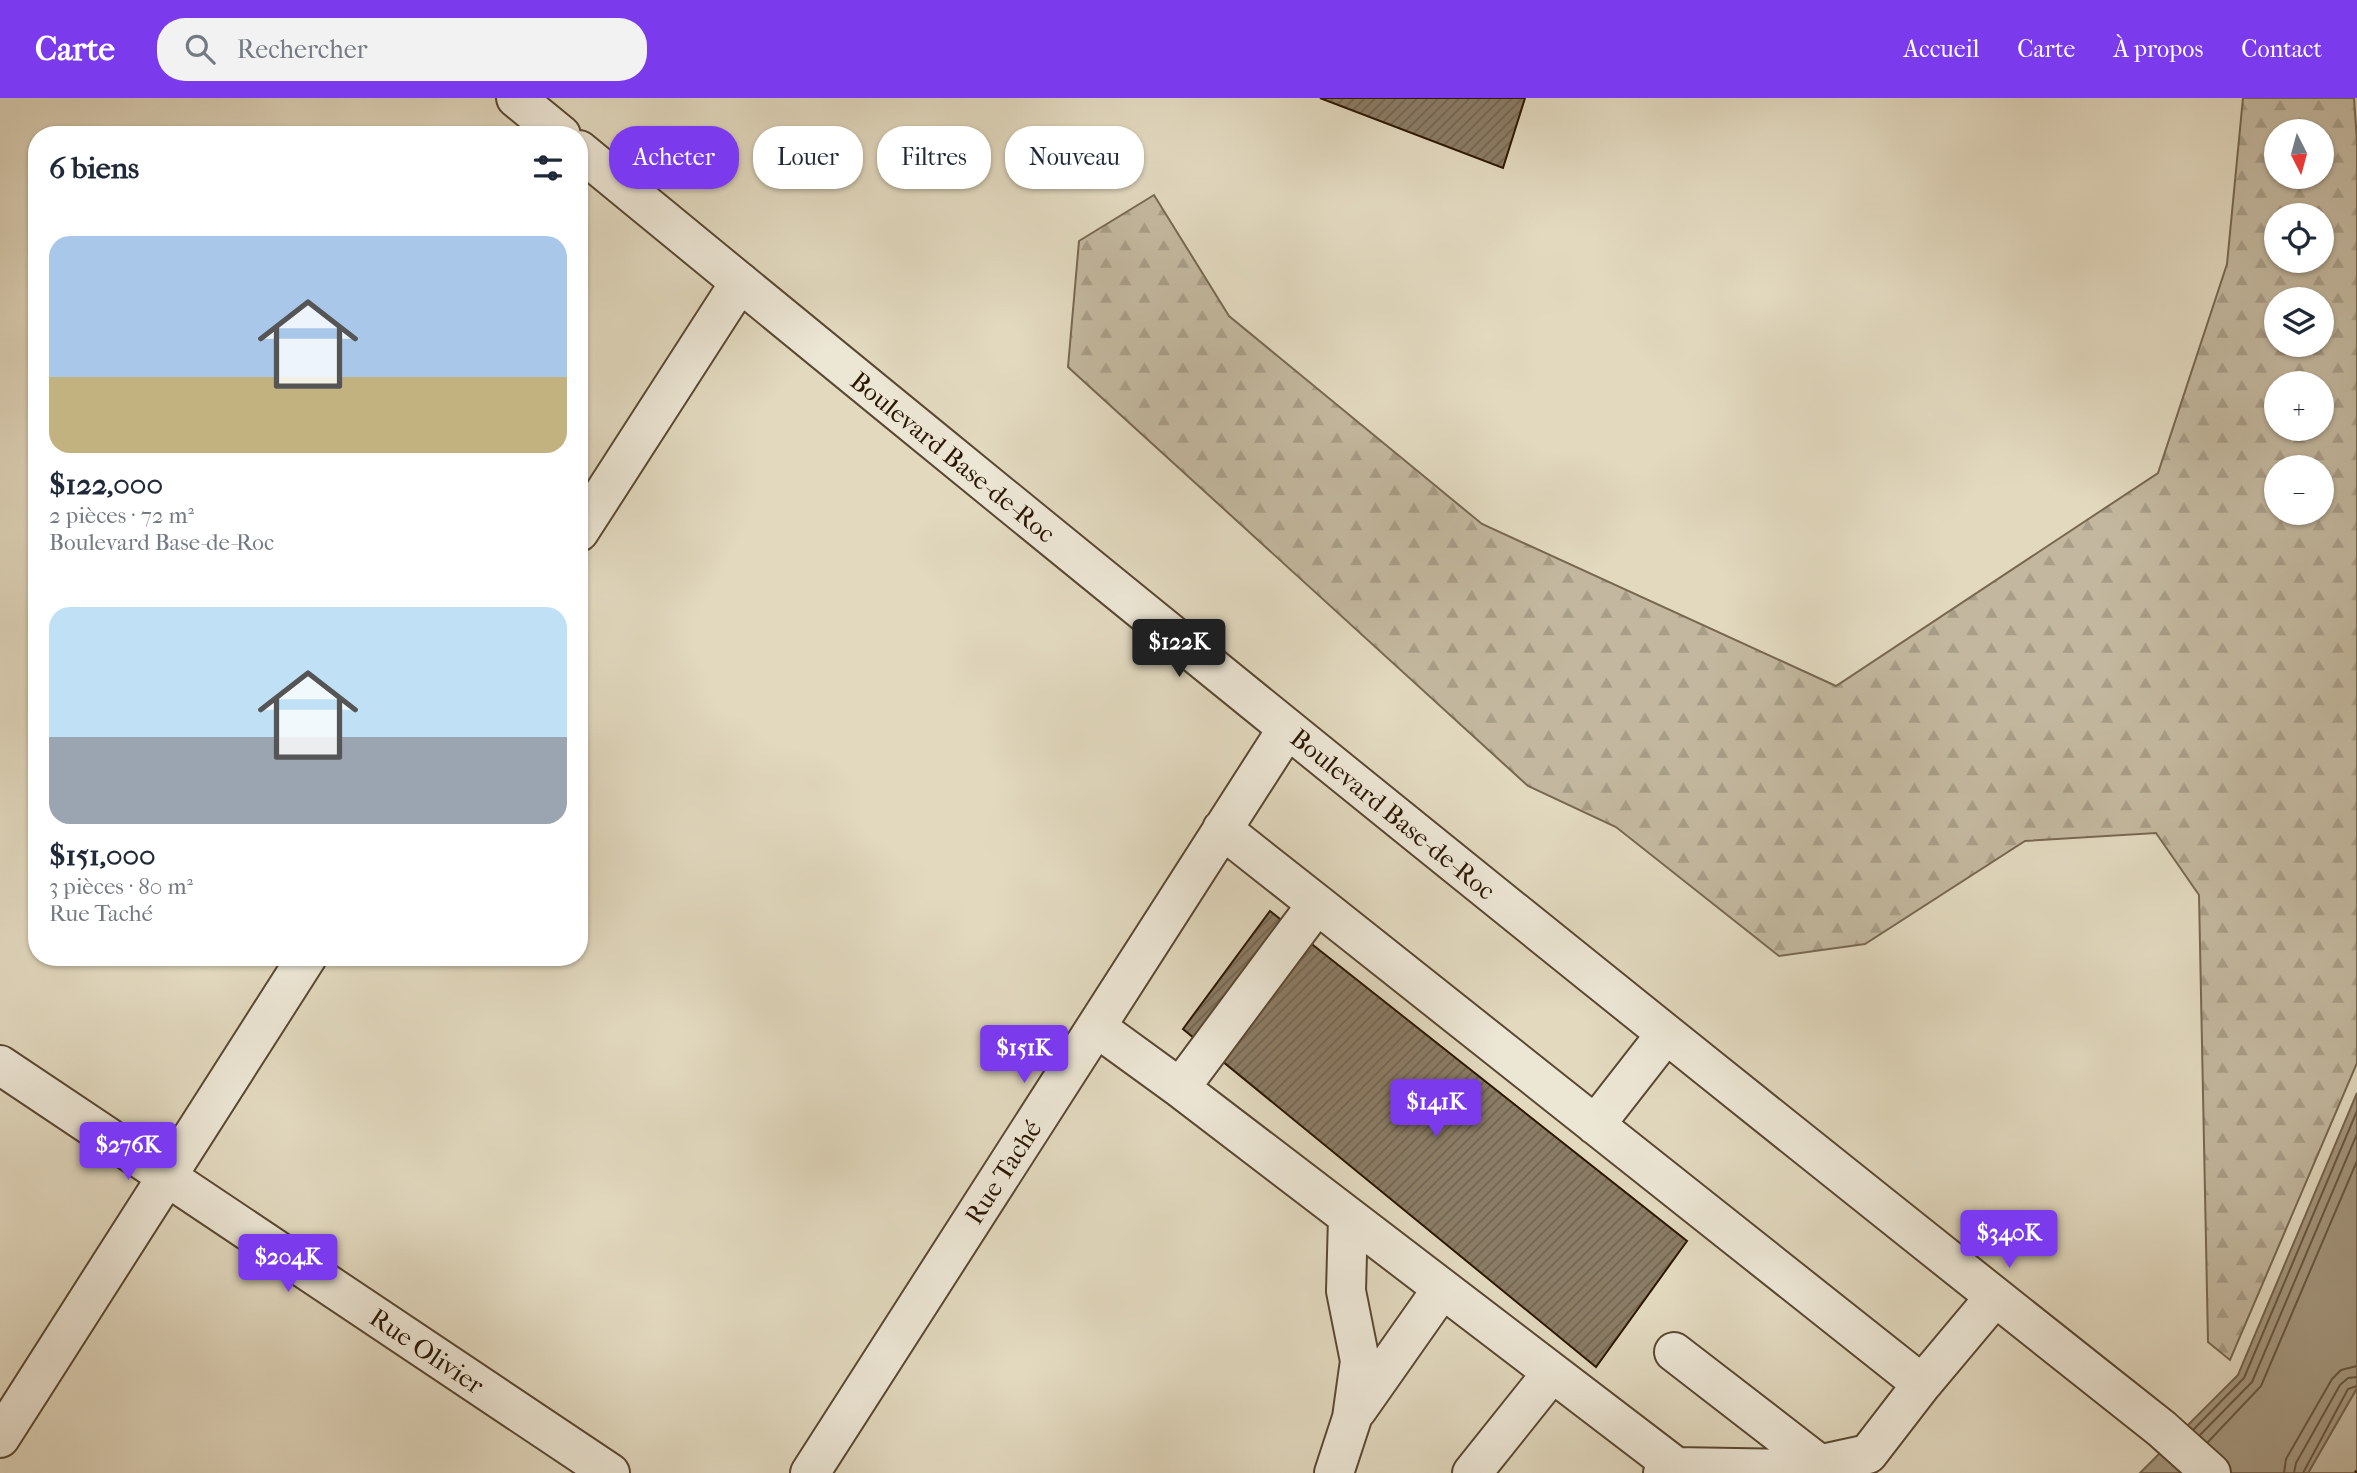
<!DOCTYPE html>
<html lang="fr">
<meta charset="utf-8">
<style>
body{margin:0;font-family:"IM FELL French Canon",serif;background:#f2f2f3;color:#1f2937;height:100vh;display:flex;flex-direction:column;font-size:26px;white-space:nowrap}
*{box-sizing:border-box;margin:0}
p{font-size:23px;color:#747a83}
.icon{flex:none;width:38px;height:38px;fill:none;stroke:currentColor;stroke-width:2;stroke-linecap:round;stroke-linejoin:round}
.map{position:relative;flex:1;overflow:hidden}
.drawer{position:absolute;left:28px;top:28px;width:560px;height:840px;display:flex;flex-direction:column;background:#fff;border-radius:28px;box-shadow:0 2px 5px #0004}
.drawer>*{flex:none}
.top-card{position:absolute;left:609px;top:28px;width:665px;height:63px;display:flex;gap:14px}
.needle{width:46px;rotate:174deg}
.buttons{position:absolute;left:2264px;top:21px;display:grid;gap:14px}
.buttons a{display:grid;place-items:center;width:70px;height:70px;border-radius:50%;background:#fff;box-shadow:0 2px 5px #0004;font-size:35px}
.price{position:absolute;translate:-50% -60px;padding:0 16px;border-radius:7px;background:#7c3aed;color:#fff;font-size:23px;line-height:46px;filter:drop-shadow(0 2px 4px #0008)}
.price::after{content:'';position:absolute;left:50%;top:42px;width:21px;height:16px;margin-left:-10px;background:inherit;clip-path:polygon(0 0,100% 0,50% 100%)}
.price.on{background:#222;color:#fff}
ul{padding:0;list-style:none}
li{display:grid;align-content:center;gap:14px;height:371px;padding:0 21px}
li span{display:grid;place-items:center;height:217px;border-radius:21px;color:#555}
li>.icon{margin-inline-start:auto}
span .icon{width:126px;height:126px;fill:#fffc;stroke-width:1}
li b{font-size:30px}
h2{display:flex;justify-content:space-between;align-items:center;height:84px;padding:0 21px;font-size:30px}
.tag{padding:0 24px;border-radius:28px;background:#fff;box-shadow:0 2px 5px #0004;font-size:24px;line-height:63px}
.tag.on{background:#7c3aed;color:#fff}
header{display:flex;align-items:center;gap:42px;box-sizing:border-box;height:98px;padding:0 35px;background:#7c3aed;color:#fff}
header strong{font-size:33px}
nav{display:flex;gap:38px;margin-inline-start:auto;font-size:24px}
.search{width:490px;height:63px;background:#f2f2f3;display:flex;align-items:center;gap:18px;box-sizing:border-box;padding:0 24px;border-radius:28px;color:#747a83;font-size:26px}
.map>svg:first-child{display:block}
</style>
<header>
<strong>Carte</strong>
<div class="search"><svg class="icon" aria-label="search" viewBox="0 0 24 24"><circle cx="10" cy="10" r="6"/><path d="M15 15l6 6"/></svg>Rechercher</div>
<nav><a>Accueil</a><a>Carte</a><a>À propos</a><a>Contact</a></nav>
</header>
<div class="map">
<svg width="2357" height="1375" viewBox="0 0 2357 1375">
<defs>
<pattern id="forest-firs" width="22" height="20" patternUnits="userSpaceOnUse" patternTransform="scale(1.75)"><rect width="22" height="20" fill="#c3b89f"/><path d="M5 1l3.5 6h-7zM16 11l3.5 6h-7z" fill="#a89d87"/></pattern>
<pattern id="building-hatch" width="6" height="6" patternUnits="userSpaceOnUse" patternTransform="scale(1.75)"><rect width="6" height="6" fill="#8b7c65"/><path d="M-1 1l2-2M0 6l6-6M5 7l2-2" fill="none" stroke="#726551"/></pattern>
</defs>
<rect width="100%" height="100%" fill="#e2d9bf"/>
<filter id="stains"><feTurbulence type="fractalNoise" baseFrequency=".00286" numOctaves="4"/><feColorMatrix values="0 0 0 0 .2 0 0 0 0 .09 0 0 0 0 .02 0 0 0 .5 -.17"/></filter>
<radialGradient id="worn" r=".72"><stop offset=".6" stop-color="#630" stop-opacity="0"/><stop offset="1" stop-color="#630" stop-opacity=".3"/></radialGradient>
<!-- forest -->
<path fill="url(#forest-firs)" stroke="#786851" stroke-width="2" fill-rule="evenodd" d="M2243,0H2354L2357,43V965L2230,1262L2208,1244L2199,797L2156,735L2025,743L1865,846L1779,858L1616,729L1528,688L1068,269L1079,143L1154,97L1229,218L1482,426L1836,588L2158,375L2227,166ZM2277,33H2322V79H2277ZM2277,117H2322V163H2277ZM2277,201H2322V247H2277ZM2277,285H2322V331H2277ZM2277,369H2322V415H2277Z"/>
<!-- green -->
<path fill="#c3b89f" stroke="#786851" stroke-width="2" d="M2357,1290V1375H2308Z"/>
<!-- water -->
<path fill="#a4977f" stroke="#74644d" stroke-width="2" d="M2357,995V1290L2308,1375H2140L2238,1277Z"/>
<g fill="none" stroke-linecap="round" stroke-linejoin="round">
<!-- shore -->
<path stroke="#685741" stroke-width="2" d="M2194,1331L2244,1280L2357,1013
M2200,1337L2252,1284L2357,1036
M2208,1344L2261,1288L2357,1063
M2284,1375L2286,1361L2332,1281L2341,1272L2357,1268
M2294,1375L2296,1365L2340,1287L2348,1280L2357,1279
M2303,1375L2348,1291L2357,1288"/>
</g>
<!-- building -->
<path fill="url(#building-hatch)" stroke="#2c1703" stroke-width="2" d="M1320,0H1525L1503,70Z
M1270,813L1687,1143L1596,1269L1183,931Z"/>
<g fill="none" stroke-linecap="round" stroke-linejoin="round">
<defs>
<path id="minor" d="M516,0L561,37
M579,52C1103,483 1630,910 2162,1331L2211,1375
M579,434L740,184
M1222,731L1317,806
M1096,929L1180,990
M0,967L610,1375
M1595,1027L1666,936
M1674,1254L1819,1366
M1357,1312L1442,1191
M0,1340L307,859
M1676,1369L1799,1371L1868,1356L1922,1286
M810,1375L1287,631
M1334,1375L1352,1320L1360,1263L1346,1193L1348,1119
M1472,1375L1552,1275
M1663,1375L1676,1369L1180,990L1317,806L1922,1286L1995,1199"/>
</defs>
<!-- minor casing -->
<use href="#minor" stroke="#5a4832" stroke-width="42"/>
<!-- path -->
<path stroke="#2c1703" stroke-width="4.5" stroke-dasharray="5 3.5" stroke-linecap="butt" d="M2356,1375L2357,1373"/>
<!-- minor -->
<use href="#minor" stroke="#ece6d5" stroke-width="38"/>
</g>
<g text-anchor="middle" stroke-width="5" stroke-linejoin="round" paint-order="stroke">
<!-- street labels -->
<g font-size="26" fill="#2c1703" stroke="#ece6d5">
<text transform="translate(953 359) rotate(39)" y="9">Boulevard Base-de-Roc</text>
<text transform="translate(1393 716) rotate(39)" y="9">Boulevard Base-de-Roc</text>
<text transform="translate(1003 1074) rotate(-57)" y="9">Rue Taché</text>
<text transform="translate(427 1253) rotate(34)" y="9">Rue Olivier</text>
</g>
</g>
<rect width="100%" height="100%" filter="url(#stains)"/>
<rect width="100%" height="100%" fill="url(#worn)"/>
</svg>
<div class="buttons">
<a><svg class="needle" viewBox="-14 -14 28 28"><path d="M0-13l5 13h-10z" fill="#e53935"/><path d="M0 13l5-13h-10z" fill="#747a83"/></svg></a>
<a><svg class="icon" aria-label="locate" viewBox="0 0 24 24"><circle cx="12" cy="12" r="6"/><path d="M12 2v4M12 18v4M2 12h4M18 12h4"/></svg></a>
<a><svg class="icon" aria-label="layers" viewBox="0 0 24 24"><path d="M12 4l9 5-9 5-9-5zM3 14l9 5 9-5"/></svg></a>
<a>+</a>
<a>−</a>
</div>
<b class="price on" style="left:1179px;top:581px">$122K</b>
<b class="price" style="left:1024px;top:987px">$151K</b>
<b class="price" style="left:1436px;top:1041px">$141K</b>
<b class="price" style="left:128px;top:1084px">$276K</b>
<b class="price" style="left:2009px;top:1172px">$340K</b>
<b class="price" style="left:288px;top:1196px">$204K</b>
<div class="top-card">
<a class="tag on">Acheter</a>
<a class="tag">Louer</a>
<a class="tag">Filtres</a>
<a class="tag">Nouveau</a>
</div>
<section class="drawer">
<h2>6 biens<svg class="icon" aria-label="filters" viewBox="0 0 24 24"><path d="M4 7h16M4 17h16"/><circle cx="9" cy="7" r="2"/><circle cx="15" cy="17" r="2"/></svg></h2>
<ul>
<li><span style="background:linear-gradient(#a9c7e8 65%,#c2b280 0)"><svg class="icon" aria-label="home" viewBox="0 0 24 24"><path d="M3 11l9-7 9 7M6 9v11h12V9"/></svg></span><div><b>$122,000</b><p>2 pièces · 72 m²</p><p>Boulevard Base-de-Roc</p></div></li>
<li><span style="background:linear-gradient(#bfe0f5 60%,#9aa5b1 0)"><svg class="icon" aria-label="home" viewBox="0 0 24 24"><path d="M3 11l9-7 9 7M6 9v11h12V9"/></svg></span><div><b>$151,000</b><p>3 pièces · 80 m²</p><p>Rue Taché</p></div></li>
</ul>
</section>
</div>
